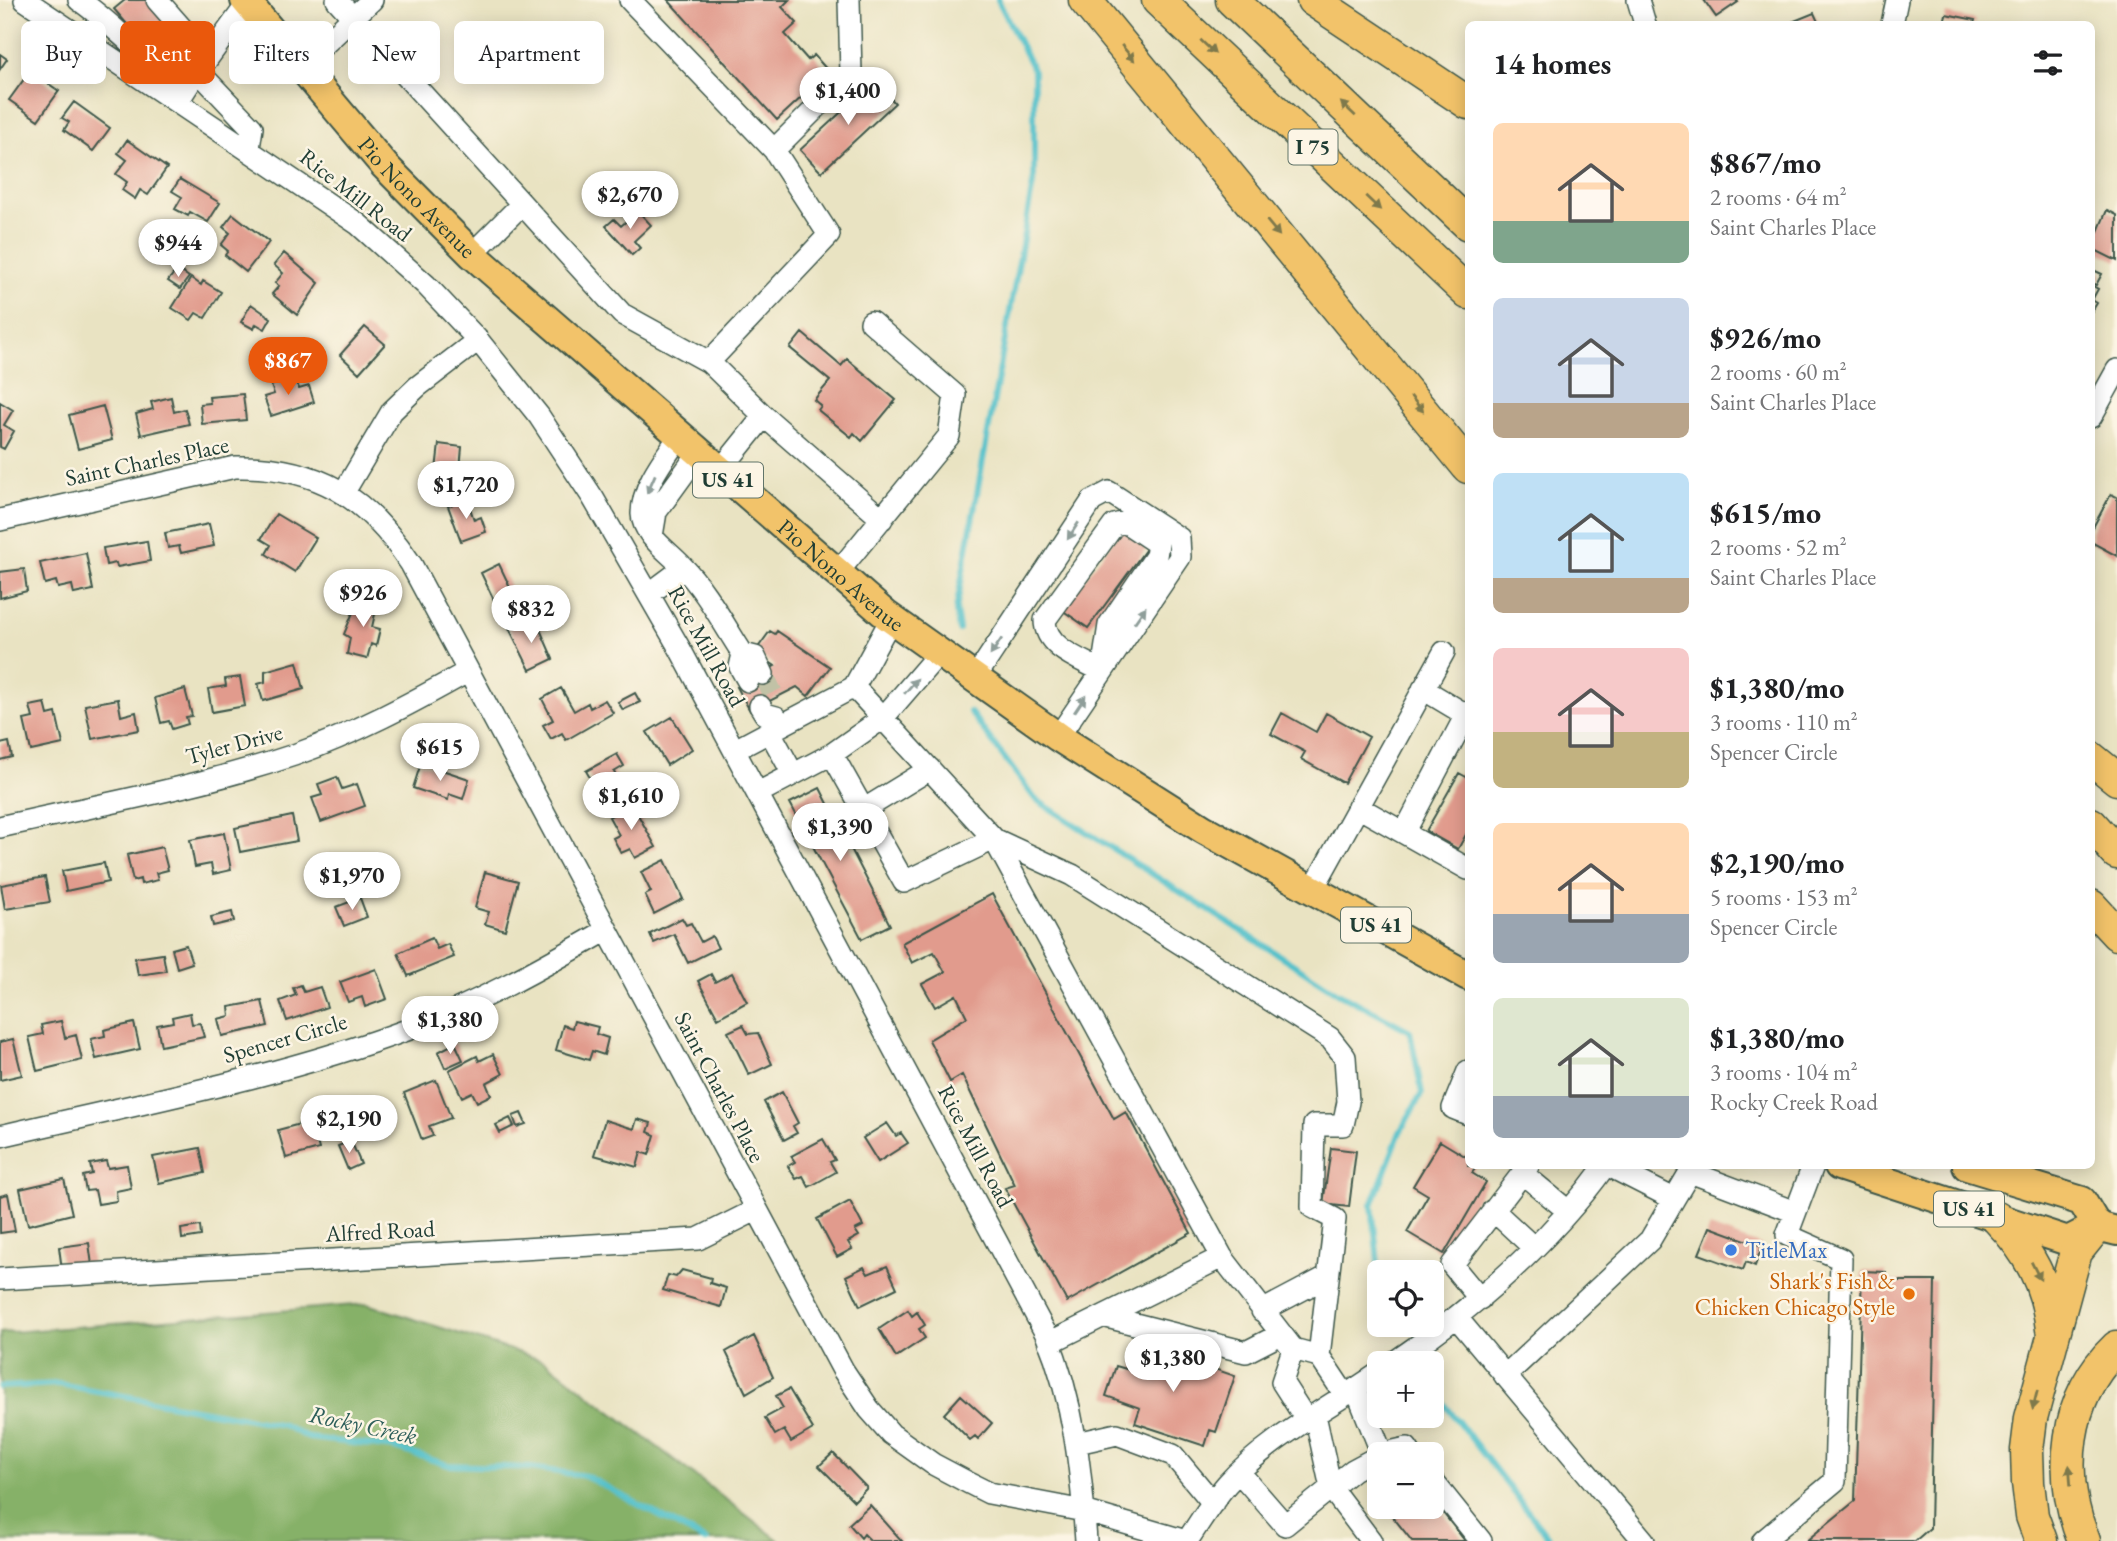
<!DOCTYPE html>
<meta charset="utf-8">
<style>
body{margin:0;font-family:"EB Garamond",serif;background:#f2f2f2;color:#202124;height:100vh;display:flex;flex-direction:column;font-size:26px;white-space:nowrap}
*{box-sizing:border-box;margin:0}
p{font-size:23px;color:#757577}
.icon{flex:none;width:38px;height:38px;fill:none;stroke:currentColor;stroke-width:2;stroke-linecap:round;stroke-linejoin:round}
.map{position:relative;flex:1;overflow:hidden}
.side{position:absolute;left:1465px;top:21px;width:630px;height:1148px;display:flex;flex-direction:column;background:#fff;border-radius:10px;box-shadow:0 4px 18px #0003}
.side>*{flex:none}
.top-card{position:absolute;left:21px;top:21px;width:665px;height:63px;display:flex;gap:14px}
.controls{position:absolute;left:1367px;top:1260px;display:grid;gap:14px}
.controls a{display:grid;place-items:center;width:77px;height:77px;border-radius:10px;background:#fff;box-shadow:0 4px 18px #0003;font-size:35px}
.price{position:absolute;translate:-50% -60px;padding:0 16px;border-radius:24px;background:#fff;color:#222;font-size:23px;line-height:46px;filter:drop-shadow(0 2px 4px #0008)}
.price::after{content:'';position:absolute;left:50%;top:42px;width:21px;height:16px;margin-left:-10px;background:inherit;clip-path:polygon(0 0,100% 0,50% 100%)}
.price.on{background:#ea580c;color:#fff}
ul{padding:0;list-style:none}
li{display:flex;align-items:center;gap:21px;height:175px;padding:0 28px}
li span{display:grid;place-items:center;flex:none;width:196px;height:140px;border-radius:10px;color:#555}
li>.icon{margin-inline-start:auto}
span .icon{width:84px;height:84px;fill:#fffc;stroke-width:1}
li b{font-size:30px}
h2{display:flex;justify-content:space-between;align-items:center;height:84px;padding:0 28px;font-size:30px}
.chip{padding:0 24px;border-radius:10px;background:#fff;box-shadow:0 4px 18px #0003;font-size:24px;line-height:63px}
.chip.on{background:#ea580c;color:#fff}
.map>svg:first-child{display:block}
</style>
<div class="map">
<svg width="2117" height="1541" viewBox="0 0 2117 1541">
<rect width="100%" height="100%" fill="#fcf5e5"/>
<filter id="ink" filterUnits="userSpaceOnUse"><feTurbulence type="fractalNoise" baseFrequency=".0143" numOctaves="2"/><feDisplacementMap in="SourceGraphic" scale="14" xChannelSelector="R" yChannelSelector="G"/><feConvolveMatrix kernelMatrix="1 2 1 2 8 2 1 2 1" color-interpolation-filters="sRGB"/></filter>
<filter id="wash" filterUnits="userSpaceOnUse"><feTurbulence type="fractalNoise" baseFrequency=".00686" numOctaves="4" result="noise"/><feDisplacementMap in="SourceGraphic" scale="28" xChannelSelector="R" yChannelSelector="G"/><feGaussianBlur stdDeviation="1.57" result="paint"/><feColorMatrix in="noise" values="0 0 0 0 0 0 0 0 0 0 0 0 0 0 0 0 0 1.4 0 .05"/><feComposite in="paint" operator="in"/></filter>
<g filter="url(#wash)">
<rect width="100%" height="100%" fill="#e9e3c2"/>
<!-- forest -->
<path fill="#86b168" stroke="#52774e" stroke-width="2" d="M367,1304L545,1361L780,1541H0V1333Z"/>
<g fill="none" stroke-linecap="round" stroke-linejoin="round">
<!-- stream -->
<path stroke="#54c1ca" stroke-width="6" d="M959,630L956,610L1034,178V71L998,0
M970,712L1035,799L1338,993L1410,1031L1422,1093L1400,1132L1372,1205L1379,1272
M0,1387L59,1384L283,1425L309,1438L395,1448L448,1465L531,1468L586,1476L706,1541
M1432,1388L1551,1541"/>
</g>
<g id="blocks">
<!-- building -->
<path fill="#e19b8d" d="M125,0H149L187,44L175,55L157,34L145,45L114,9Z
M668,0H789L782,7L797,23L785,34L808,60L814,55L829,72L777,120Z
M1704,0H1736L1738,2L1716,17Z
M1814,13L1819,24H1787Z
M1946,14L1975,20L1974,24H1944Z
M0,54L7,59L0,69Z
M30,71L59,91L38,120L9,100Z
M875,81L895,103L821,172L800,150Z
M74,102L110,128L93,151L64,130L69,122L62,118Z
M127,140L167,168L148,195L140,190L135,199L122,190L127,182L116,174L127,160L118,153Z
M180,179L220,203L208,222L190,212L188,216L175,209L182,197L172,191Z
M2107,210L2117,215V261L2091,248Z
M638,211L651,225L634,241L640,248L632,255L606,226L614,219L621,226Z
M233,214L269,242L246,272L225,255L228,251L221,245L230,233L223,227Z
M284,253L319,283L297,315L272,294L279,286L275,283L283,273L274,265Z
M177,269L189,277L180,289L168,281Z
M2091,269L2102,274L2096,285L2091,283Z
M191,278L201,285L203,281L221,292L205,318L196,313L191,320L172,308Z
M2091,285L2098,289L2092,300L2097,303L2091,313Z
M251,304L271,318L265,329L256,324L254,329L241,322Z
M365,327L385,344L359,373L340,355Z
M802,333L841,366L847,359L896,400L862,441L854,433L851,437L818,410L821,406L814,400L830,381L790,348Z
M296,380L299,389L309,386L314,402L271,416L264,397L274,394L271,385Z
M243,394L246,420L202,424L200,404L210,403L209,397Z
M171,397L174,412L185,409L189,424L141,435L136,414L153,409L151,402Z
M0,402L13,410L4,425L14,431L4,449L0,447Z
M103,406L112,440L78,449L69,415Z
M439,444L462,447L458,491L434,488Z
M2111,494L2117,497V556L2091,542V531Z
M467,499L474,520L481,517L486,532L461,541L448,506Z
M276,514L316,538L295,572L266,554L271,545L261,539Z
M209,524L214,546L181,553L179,546L168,548L165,533Z
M1122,528L1148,546L1088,628L1062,610Z
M147,541L150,561L117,567L116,563L106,565L103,548Z
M86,553L93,590L74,594L72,585L58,588L56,581L45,584L40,563Z
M499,564L520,608L502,617L481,573Z
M24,569L27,591L0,598V572Z
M363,597L378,601L372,627L380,629L376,646L371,644L367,659L347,654L350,638L344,634L354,610L359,611Z
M525,620L530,631L539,627L553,659L530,670L509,628Z
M770,631L775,634L777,631L830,667L808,696L797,687L750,711L737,687L775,666L758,654L757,649Z
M297,662L304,689L263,701L258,684L265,682V671Z
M240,677L245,706L212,712L208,689L226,686L225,679Z
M561,688L574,711L588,703L590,708L605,700L613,713L566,740L562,733L551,739L543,725L553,720L542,699Z
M185,689L192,716L186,717L188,724L172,729L169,721L161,723L155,698Z
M635,693L640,702L623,710L618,702Z
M118,699L121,716L136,712L139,730L92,739L85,705Z
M45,703L48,715L56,713L63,744L31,751L24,720L33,718L30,706Z
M1282,713L1316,732L1326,713L1369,737L1344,783L1301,759L1305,752L1271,734Z
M672,717L692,749L667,765L647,732Z
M9,742L12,757L0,760V744Z
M617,754L624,766L614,772L623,789L603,800L586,771Z
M421,763L469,779L463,799L449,794L448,800L413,788Z
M1459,773L1468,778V831L1458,849L1426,831Z
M337,777L342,789L357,784L365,806L321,822L312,798L322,795L318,784Z
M820,788L890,925L862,939L790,803Z
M632,804L656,847L635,858L630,849L621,853L613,838L619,835L609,817Z
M292,816L297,841L240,852L235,828Z
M224,833L231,870L213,874L211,864L195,867L190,840Z
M162,847L168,870L156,873L158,880L141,884L140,879L133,881L127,855Z
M665,860L683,899L654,914L645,895L651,892L641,872Z
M104,863L108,882L66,891L62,871Z
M485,872L518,881L505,930L485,924L489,912L475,908Z
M45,877L50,902L5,909L1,885Z
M992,894L1114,1119L1126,1112L1191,1233L1067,1302L1005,1188L1015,1185L962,1075L950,1082L929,1040L967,1017L956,995L935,1007L922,984L945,972L934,952L912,963L902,943Z
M360,898L367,917L344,926L336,907Z
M232,912L234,921L213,926L211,917Z
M682,918L686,925L691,923L701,942L712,936L718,948L688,963L674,934L654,943L650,934Z
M432,938L437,949L448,944L454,957L408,976L398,953Z
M186,945L192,963L177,968L172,949Z
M163,954L166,971L138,975L135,958Z
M376,969L387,999L365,1007L362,997L348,1002L340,982Z
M732,973L747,1002L718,1018L698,981L711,974L715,982Z
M301,985L304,992L320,987L327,1007L287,1021L280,1001L296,995L293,988Z
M262,1001L268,1026L222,1036L218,1019L230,1016L229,1007Z
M190,1013L192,1024L200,1023L204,1037L161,1046L157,1025L173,1022L172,1017Z
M61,1021L65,1038L76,1035L82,1060L37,1071L29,1037L43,1034L41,1025Z
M574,1021L598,1027L596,1034L608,1038L604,1055L592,1051L589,1060L556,1050L563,1025L572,1028Z
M134,1023L140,1049L96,1059L91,1039L105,1036L104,1030Z
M743,1025L748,1034L758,1033L772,1064L749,1075L728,1032Z
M13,1039L22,1075L0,1080V1042Z
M455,1043L463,1060L445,1068L438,1052Z
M493,1054L503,1074L486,1083L491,1095L477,1102L472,1092L462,1097L449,1070L477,1056L479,1061Z
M436,1080L451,1118L429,1126L433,1136L422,1140L404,1093Z
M782,1092L798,1123L793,1126L797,1133L784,1140L764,1102Z
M375,1104L382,1126L337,1140L330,1117Z
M521,1113L526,1124L517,1127L513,1116Z
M510,1118L514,1126L500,1133L496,1125Z
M637,1119L651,1123L648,1132L655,1135L649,1155L641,1152L637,1167L594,1155L605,1120L634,1129Z
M311,1121L319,1149L286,1158L278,1130Z
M887,1123L896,1136L901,1133L908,1143L878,1162L863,1138Z
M823,1139L835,1160L830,1162L836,1172L809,1187L803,1176L796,1179L788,1166L795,1162L791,1156Z
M351,1141L361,1164L348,1170L338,1146Z
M1440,1141L1468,1158V1166H1477L1472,1173L1486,1182L1444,1254L1407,1232L1428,1195L1413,1186Z
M200,1148L205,1173L159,1183L153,1157Z
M1331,1148L1356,1151L1349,1207L1323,1204Z
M106,1161L108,1168L127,1165L131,1188L116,1191L117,1201L98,1204L95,1190L86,1191L83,1176L92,1174L90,1164Z
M64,1179L72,1214L28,1225L20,1189Z
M8,1194L15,1231L0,1233V1196Z
M850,1201L863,1226L855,1230L859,1236L848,1242L852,1249L837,1257L817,1219Z
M200,1226L201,1236L182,1239L181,1229Z
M1710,1227L1762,1246L1755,1266L1746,1262L1743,1270L1699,1254Z
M89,1243L92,1265L62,1270L59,1247Z
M887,1266L897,1288L860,1306L846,1276L864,1267L868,1274Z
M682,1270L711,1278L710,1283L726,1288L721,1307L663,1290L668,1275L676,1277Z
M1862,1271L1886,1272L1885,1281H1935L1930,1528L1915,1541H1806L1855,1501Z
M908,1310L912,1316L917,1312L925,1325L919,1329L925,1338L896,1357L879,1329Z
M754,1336L773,1377L746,1393L726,1352Z
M1142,1344L1235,1376L1216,1432L1210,1430L1205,1446L1135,1423L1140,1408L1106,1396L1116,1366L1133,1371Z
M789,1389L813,1429L791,1442L784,1430L775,1435L765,1418L783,1408L776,1396Z
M961,1395L992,1423L978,1439L975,1436L970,1440L944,1414Z
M833,1453L867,1488L854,1501L819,1466Z
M1432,1499L1465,1541H1412L1385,1507H1432Z
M870,1505L902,1541H871L864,1534L861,1538L849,1524Z"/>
</g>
</g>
<g filter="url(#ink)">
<use href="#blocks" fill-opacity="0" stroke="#3d5649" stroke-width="2"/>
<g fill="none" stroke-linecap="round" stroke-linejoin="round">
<!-- minor-tunnel -->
<path stroke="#c1c2a6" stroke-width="21" stroke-dasharray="21 10" stroke-linecap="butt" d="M763,674L775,699"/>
<defs>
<path id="minor" d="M25,0L358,224L426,285L478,340L539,416L593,498L680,649L1046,1334C1074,1401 1081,1469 1086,1541
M79,0C117,26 147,65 189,84L178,101
M157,0L208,58
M337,0L622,314L709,362
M630,0L774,150
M849,0L851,73L774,150L829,235L709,362L764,416L882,519
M1638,0L1645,24
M1892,24L1897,0
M301,66L372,0
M198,71L252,128L249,148
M189,84L248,3
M472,254L522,204
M2091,417L2117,370
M679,437C664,459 642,486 642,514C643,535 668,551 681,565C706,590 724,625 743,654L755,657L763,674
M719,472L764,416
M344,492L392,411L417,387L478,340
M0,520L235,467C317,465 367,497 411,564L843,1370L869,1409L891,1434L933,1464L969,1483L989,1493L1084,1511L1186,1541
M1125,522L1158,544L1156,556L1109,625L1102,671C1080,659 1045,648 1045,620L1114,525Z
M652,536L656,512L698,454
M838,572L949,436L955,395L871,322
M649,594L684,568
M975,678L1092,501L1109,492L1179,538L1180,557L1058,737
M748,681L740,667L743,654L749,665
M854,687L994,839L1222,1257L1293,1349
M1423,689L1468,716
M760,706L765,714L776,717L780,726
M770,732L793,774
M735,750L854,687L891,619
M832,754L904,882L994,839L1072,875L1330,1038L1345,1057L1348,1102L1343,1125H1314L1312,1207L1335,1219L1319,1356
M758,793L832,754L883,718L939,653
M1358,807L1468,869
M863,810L930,769
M0,827C98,805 199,787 294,755C354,734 412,703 467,672
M1404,833L1466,715
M1313,889L1444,652
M1468,1071L1453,1108L1468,1114
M0,1136C136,1104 276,1078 407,1030C477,1004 543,967 607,930
M1522,1173L1568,1211
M1674,1199L1690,1172L1795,1212
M1493,1210L1534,1248
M0,1279L698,1239L756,1210
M1480,1299L1452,1265L1528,1166
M1262,1311L1328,1276
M1103,1316L1246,1352L1279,1335
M1457,1318L1644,1541
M1049,1343L1222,1257
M1393,1363C1474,1308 1548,1245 1605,1166
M1505,1376L1650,1240L1674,1199L1609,1166
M1356,1389L1382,1454
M1315,1415L1331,1488L1371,1541
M1307,1421L1282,1382L1293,1349L1319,1356L1345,1395
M1077,1443L1117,1434L1173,1455L1213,1503
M1381,1454L1407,1448L1411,1454
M1239,1472L1285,1525L1353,1470L1379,1456
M1432,1480L1481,1541
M1187,1541C1200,1522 1212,1501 1227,1484C1268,1438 1329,1408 1379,1373
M1763,1541L1835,1481L1841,1259L1787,1235L1813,1166"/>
<g id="major">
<path id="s1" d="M245,0L384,165L472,254L886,615L1058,737L1203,829L1468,976"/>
<path d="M1839,1166L2068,1241L2097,1226L2117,1231"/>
<path d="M1967,1166L2082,1201L2097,1226"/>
</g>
<path id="highway" d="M1085,0L1468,467
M1158,0L1468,293
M1232,0L1468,224
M1313,0L1468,103
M2091,758L2117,779
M2091,824L2117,853
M2091,906L2117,934
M1997,1218C2029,1251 2047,1284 2052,1329
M2041,1541L2032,1516L2028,1483L2027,1450L2031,1418L2076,1252L2097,1226
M2084,1541C2057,1475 2064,1397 2117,1347"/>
</defs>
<!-- minor casing -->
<use href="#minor" stroke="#3d5649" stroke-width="24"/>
<!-- major casing -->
<use href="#major" stroke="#3d5649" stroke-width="32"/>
<!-- highway casing -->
<use href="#highway" stroke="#3d5649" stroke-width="35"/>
<!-- minor -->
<use href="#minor" stroke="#fff" stroke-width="21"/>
<!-- major -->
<use href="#major" stroke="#f2c36a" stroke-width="28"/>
<!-- highway -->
<use href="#highway" stroke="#f2c36a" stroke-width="32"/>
</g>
<!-- one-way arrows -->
<defs><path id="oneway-solid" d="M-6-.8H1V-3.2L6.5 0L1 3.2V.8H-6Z" transform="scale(1.75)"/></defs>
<g fill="#7e794c">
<use href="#oneway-solid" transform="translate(1208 47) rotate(43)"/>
<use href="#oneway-solid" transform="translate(1128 53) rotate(50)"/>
<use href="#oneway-solid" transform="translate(1348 109) rotate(-137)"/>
<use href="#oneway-solid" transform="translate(1373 203) rotate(43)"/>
<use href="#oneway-solid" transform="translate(1273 228) rotate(50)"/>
<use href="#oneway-solid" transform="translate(1417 404) rotate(51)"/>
<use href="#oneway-solid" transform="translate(2036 1271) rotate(63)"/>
<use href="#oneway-solid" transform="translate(2035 1400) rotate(104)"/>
<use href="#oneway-solid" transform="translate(2070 1475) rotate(-94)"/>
</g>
<g fill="#8f9e9a">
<use href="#oneway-solid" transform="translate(651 484) rotate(114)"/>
<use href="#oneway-solid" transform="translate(1073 531) rotate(123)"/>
<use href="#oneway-solid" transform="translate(1140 615) rotate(-55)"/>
<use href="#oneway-solid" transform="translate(996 647) rotate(124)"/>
<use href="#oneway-solid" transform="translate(911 686) rotate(-49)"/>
<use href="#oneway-solid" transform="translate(1080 704) rotate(-56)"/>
</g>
</g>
<!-- markers -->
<circle fill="#3f7fe0" stroke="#fcf5e5" stroke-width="2.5" cx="1731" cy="1250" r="7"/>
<circle fill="#e8710a" stroke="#fcf5e5" stroke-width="2.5" cx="1909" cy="1294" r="7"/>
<g text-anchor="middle" stroke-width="5" stroke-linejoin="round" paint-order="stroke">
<!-- shield labels -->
<g fill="#fcf5e5" stroke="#617469" stroke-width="2">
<rect x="1288.5" y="129.5" width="49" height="35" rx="5"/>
<rect x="693" y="462.5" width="70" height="35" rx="5"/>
<rect x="1341" y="907.5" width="70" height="35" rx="5"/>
<rect x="1934" y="1191.5" width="70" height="35" rx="5"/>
</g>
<g font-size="21" font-weight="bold" fill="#1f3d34">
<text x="1313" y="154">I 75</text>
<text x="728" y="487">US 41</text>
<text x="1376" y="932">US 41</text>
<text x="1969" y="1216">US 41</text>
</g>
<!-- street labels -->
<g font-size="23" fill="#1f3d34" stroke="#fcf5e5">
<text transform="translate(356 195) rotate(38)" y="8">Rice Mill Road</text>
<text dy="8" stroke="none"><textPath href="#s1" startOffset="262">Pio Nono Avenue</textPath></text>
<text transform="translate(147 461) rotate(-12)" y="8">Saint Charles Place</text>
<text dy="8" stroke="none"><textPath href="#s1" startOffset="830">Pio Nono Avenue</textPath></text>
<text transform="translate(707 646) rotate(61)" y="8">Rice Mill Road</text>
<text transform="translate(234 744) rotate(-15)" y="8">Tyler Drive</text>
<text transform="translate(285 1038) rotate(-16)" y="8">Spencer Circle</text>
<text transform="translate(720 1087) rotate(62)" y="8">Saint Charles Place</text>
<text transform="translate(976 1146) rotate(62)" y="8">Rice Mill Road</text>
<text transform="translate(380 1231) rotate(-3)" y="8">Alfred Road</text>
</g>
<!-- shop labels -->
<g font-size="23" fill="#366cbe" stroke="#fcf5e5" text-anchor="start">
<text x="1745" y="1258">TitleMax</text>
</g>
<!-- food labels -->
<g font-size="23" fill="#c56008" stroke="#fcf5e5" text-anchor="end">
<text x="1895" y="1289">Shark's Fish &amp;<tspan x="1895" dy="26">Chicken Chicago Style</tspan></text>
</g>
<!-- water labels -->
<g font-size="24" font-style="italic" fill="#2c5e5a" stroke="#fcf5e5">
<text transform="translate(363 1425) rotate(12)" y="8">Rocky Creek</text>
</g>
</g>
</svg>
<div class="controls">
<a><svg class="icon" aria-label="locate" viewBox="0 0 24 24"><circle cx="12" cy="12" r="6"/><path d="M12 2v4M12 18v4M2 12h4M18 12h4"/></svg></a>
<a>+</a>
<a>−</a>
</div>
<b class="price" style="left:848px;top:127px">$1,400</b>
<b class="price" style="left:630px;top:231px">$2,670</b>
<b class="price" style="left:178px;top:279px">$944</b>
<b class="price on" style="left:288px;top:397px">$867</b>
<b class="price" style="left:466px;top:521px">$1,720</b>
<b class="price" style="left:363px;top:629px">$926</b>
<b class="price" style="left:531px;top:645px">$832</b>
<b class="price" style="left:440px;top:783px">$615</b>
<b class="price" style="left:631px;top:832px">$1,610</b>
<b class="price" style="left:840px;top:863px">$1,390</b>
<b class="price" style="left:352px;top:912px">$1,970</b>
<b class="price" style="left:450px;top:1056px">$1,380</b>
<b class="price" style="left:349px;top:1155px">$2,190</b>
<b class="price" style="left:1173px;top:1394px">$1,380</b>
<div class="top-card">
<a class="chip">Buy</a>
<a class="chip on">Rent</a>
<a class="chip">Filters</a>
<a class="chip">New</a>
<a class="chip">Apartment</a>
</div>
<section class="side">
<h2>14 homes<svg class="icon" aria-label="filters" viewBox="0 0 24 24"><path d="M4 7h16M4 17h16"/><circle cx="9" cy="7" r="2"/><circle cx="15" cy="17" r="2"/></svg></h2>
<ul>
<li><span style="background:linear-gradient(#ffd9b3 70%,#7fa58c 0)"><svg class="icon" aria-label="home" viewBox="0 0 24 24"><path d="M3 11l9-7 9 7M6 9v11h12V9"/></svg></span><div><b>$867/mo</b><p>2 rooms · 64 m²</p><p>Saint Charles Place</p></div></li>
<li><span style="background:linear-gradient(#c9d6e8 75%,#b9a48a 0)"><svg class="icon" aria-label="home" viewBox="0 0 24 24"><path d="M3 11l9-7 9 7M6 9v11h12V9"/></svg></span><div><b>$926/mo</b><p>2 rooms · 60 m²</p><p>Saint Charles Place</p></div></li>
<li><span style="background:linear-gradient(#bfe0f5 75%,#b9a48a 0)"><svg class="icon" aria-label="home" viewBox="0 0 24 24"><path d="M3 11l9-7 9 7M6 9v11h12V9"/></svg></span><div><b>$615/mo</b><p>2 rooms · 52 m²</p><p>Saint Charles Place</p></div></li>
<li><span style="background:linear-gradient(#f6c9c9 60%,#c2b280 0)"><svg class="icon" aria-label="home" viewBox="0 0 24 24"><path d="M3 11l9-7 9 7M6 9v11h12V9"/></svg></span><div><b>$1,380/mo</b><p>3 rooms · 110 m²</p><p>Spencer Circle</p></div></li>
<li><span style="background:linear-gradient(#ffd9b3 65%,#9aa5b1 0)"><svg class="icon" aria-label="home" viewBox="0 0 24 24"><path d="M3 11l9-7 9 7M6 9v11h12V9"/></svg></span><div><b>$2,190/mo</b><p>5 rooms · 153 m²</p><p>Spencer Circle</p></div></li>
<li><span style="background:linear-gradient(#dfe7d0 70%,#9aa5b1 0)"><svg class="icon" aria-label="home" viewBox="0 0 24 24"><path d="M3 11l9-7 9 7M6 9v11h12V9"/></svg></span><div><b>$1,380/mo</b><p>3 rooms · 104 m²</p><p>Rocky Creek Road</p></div></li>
</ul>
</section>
</div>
